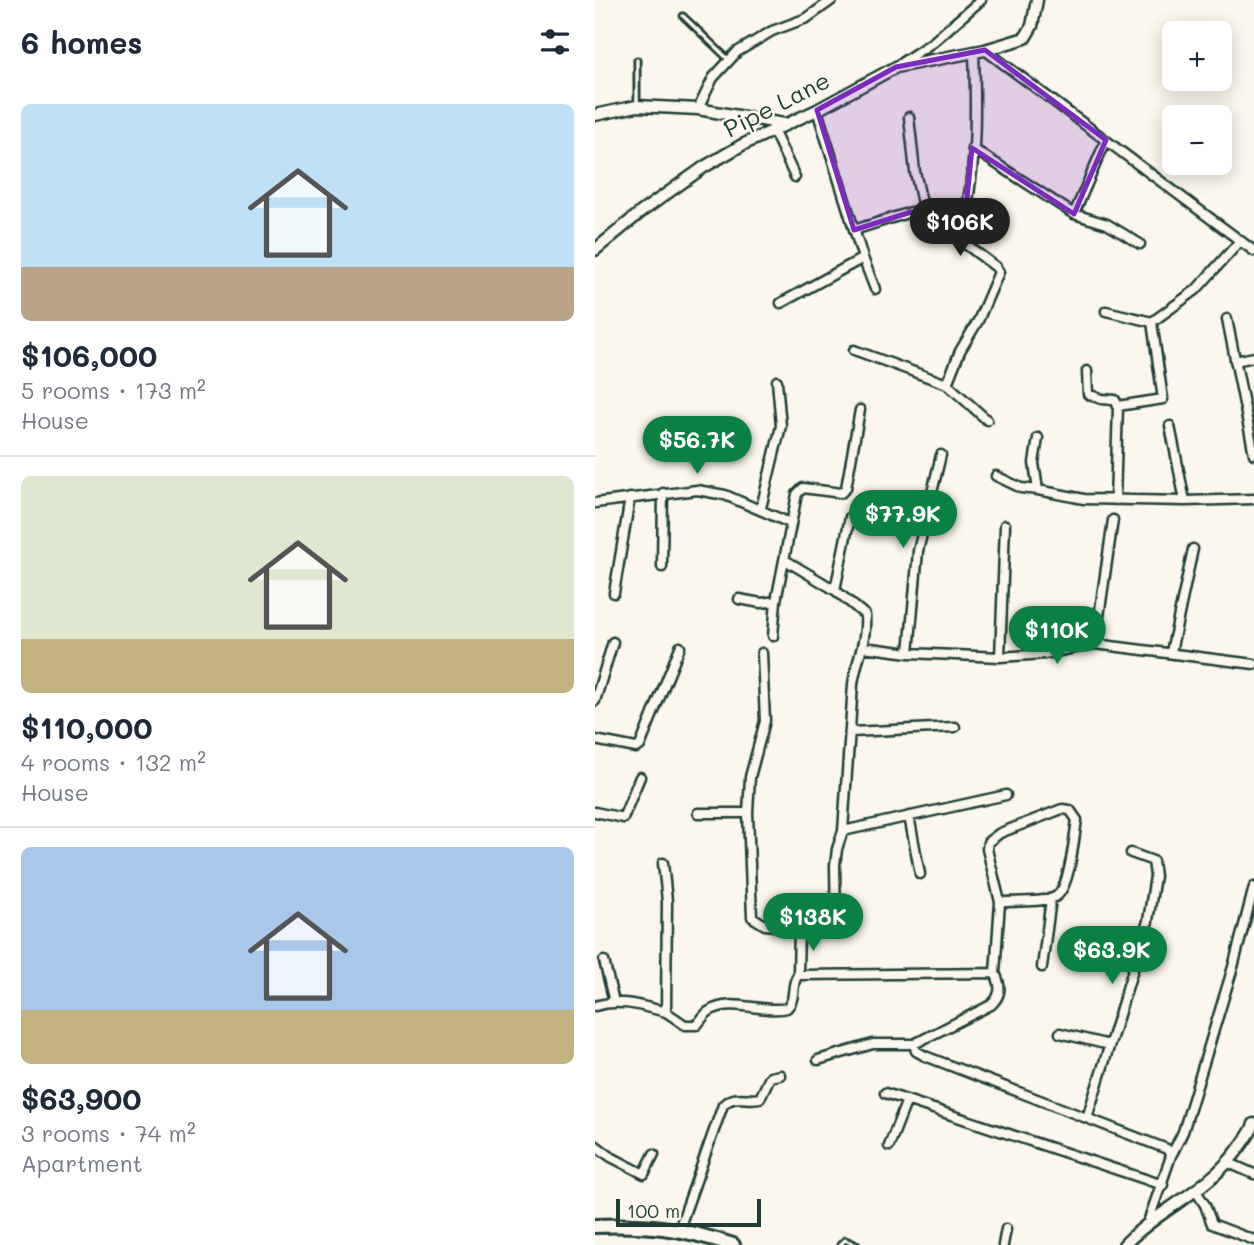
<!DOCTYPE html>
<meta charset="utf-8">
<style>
body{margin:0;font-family:Mali,sans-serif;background:#f6f6f7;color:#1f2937;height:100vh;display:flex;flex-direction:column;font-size:26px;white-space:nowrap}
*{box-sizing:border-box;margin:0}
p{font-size:23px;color:#747a83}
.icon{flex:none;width:38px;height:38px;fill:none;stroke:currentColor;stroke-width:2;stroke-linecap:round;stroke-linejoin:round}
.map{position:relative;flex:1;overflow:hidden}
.sheet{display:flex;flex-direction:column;background:#fff;width:595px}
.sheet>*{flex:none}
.controls{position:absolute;left:567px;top:21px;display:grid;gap:14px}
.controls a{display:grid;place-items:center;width:70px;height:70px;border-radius:10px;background:#fff;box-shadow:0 4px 18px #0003;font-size:35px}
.scale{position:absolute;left:21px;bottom:18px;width:145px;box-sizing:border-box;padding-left:7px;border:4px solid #1f3d34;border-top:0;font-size:19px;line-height:24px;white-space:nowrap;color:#1f3d34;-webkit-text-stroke:5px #fbf7ec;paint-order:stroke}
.price{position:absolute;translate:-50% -60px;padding:0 16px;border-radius:24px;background:#0b8043;color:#fff;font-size:23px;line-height:46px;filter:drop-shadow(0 2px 4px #0008)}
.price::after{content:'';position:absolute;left:50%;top:42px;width:21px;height:16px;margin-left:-10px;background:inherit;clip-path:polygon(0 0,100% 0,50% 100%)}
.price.current{background:#222;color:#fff}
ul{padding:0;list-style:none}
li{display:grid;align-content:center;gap:14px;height:371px;padding:0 21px}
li+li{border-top:2px solid #e0e1e3}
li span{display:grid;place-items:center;height:217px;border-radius:10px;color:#555}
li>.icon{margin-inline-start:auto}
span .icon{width:126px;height:126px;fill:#fffc;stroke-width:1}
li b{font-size:30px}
h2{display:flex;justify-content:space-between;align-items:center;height:84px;padding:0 21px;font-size:30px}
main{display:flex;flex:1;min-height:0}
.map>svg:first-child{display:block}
</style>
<main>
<section class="sheet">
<h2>6 homes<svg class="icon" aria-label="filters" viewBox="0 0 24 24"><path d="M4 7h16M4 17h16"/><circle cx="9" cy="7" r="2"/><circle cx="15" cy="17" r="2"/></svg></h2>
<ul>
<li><span style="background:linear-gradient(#bfe0f5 75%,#b9a48a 0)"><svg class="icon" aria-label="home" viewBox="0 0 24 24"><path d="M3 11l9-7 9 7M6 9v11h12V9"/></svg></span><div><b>$106,000</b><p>5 rooms · 173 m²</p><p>House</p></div></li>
<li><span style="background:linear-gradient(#dfe7d0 75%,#c2b280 0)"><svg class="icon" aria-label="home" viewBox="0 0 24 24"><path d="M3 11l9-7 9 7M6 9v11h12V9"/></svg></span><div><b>$110,000</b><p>4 rooms · 132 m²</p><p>House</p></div></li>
<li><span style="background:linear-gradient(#a9c7e8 75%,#c2b280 0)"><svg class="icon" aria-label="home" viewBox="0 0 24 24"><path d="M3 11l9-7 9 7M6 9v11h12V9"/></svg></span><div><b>$63,900</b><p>3 rooms · 74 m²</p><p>Apartment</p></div></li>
</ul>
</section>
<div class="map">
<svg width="659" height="1245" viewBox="0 0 659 1245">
<rect width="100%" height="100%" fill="#fbf7ec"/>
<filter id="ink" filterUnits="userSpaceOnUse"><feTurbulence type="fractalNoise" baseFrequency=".0143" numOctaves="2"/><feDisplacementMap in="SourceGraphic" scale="14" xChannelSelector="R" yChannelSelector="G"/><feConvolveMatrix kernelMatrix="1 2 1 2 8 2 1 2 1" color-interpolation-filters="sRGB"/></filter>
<g filter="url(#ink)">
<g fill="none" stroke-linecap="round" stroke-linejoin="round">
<defs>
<path id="service" d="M88,16L133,59
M42,60V104
M245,1245L250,1240L262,1245"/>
<path id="minor" d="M390,50L659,251
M379,51C381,112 382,176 365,236L369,243L401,267L404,272L383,321L365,351L352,384L392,420
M303,65L338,42L386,0
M103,109L118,78L142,52L177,31L212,18L237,0
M222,110L268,258L280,289
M314,117L320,172L329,212
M178,130L200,177
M377,148L479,214L512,224L545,244
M479,214L511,140
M259,230L316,212H333L370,219
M186,303L268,258
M511,311L557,322L601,290L645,241
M632,319L659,454
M259,350L352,384
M640,361L659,357
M492,371L493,394L506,399L520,400L523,406L520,500
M523,406L568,399L557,322
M575,426L590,501
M443,438L439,463L443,490L489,499L590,501L659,499
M401,476L426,488L443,490
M0,503L102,490L130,495L195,523
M166,508L186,426L182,381
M67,567L68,493
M240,590L255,517
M19,593L35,498
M144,599L166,603L181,601L202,494L208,488L246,493L251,488L265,410
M178,636L181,601
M500,644L518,520
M268,647L314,653L405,657L449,654L500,644L659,664
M576,652L598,549
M167,653L170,721L155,777L153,813L157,917L170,925L232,931L240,927L241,923L240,865L242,849L248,831L258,684C262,657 272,642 270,615L240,590L190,560
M314,653L323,551L346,455
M405,657L410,525
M0,701L18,642
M256,732L360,727
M0,740L41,748L45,746L85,647
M0,812L28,818L45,777
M103,813H153
M314,816L325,874
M248,831L411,795
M68,863L72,901L71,1012L90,1025H102C106,1020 109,1015 113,1012C137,996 167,1014 192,1008C202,998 195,985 203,975L400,973C406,985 407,995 396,1005L319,1044H278L223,1060
M9,961L19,1002
M447,967L456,899
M400,973L405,902L392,849L393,842L405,833L467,809L475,810L482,820C479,837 475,890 460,897C448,903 419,901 405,902
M203,975L204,929
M0,1006C25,998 47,1006 71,1012
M465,1033L514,1045
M319,1044L321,1051L330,1056L572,1149L576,1156L553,1222
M290,1093L568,1185
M492,1118L553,921L560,876L558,861L536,853
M0,1145L16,1157L49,1174L59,1154
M294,1146L312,1100
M576,1156L588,1132L638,967L659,887
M634,1163L659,1174
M601,1191L610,1205L617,1224L659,1240
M84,1229L128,1105C140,1093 152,1101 165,1098L175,1077L185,1075
M408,1245L411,1229"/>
<path id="tertiary" d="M0,115L42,106L103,109L189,124
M0,250L46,212L109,167L147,145L222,110L301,67L390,50L430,38L437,26L442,0
M529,1245C565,1208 615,1190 645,1147C650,1140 656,1133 659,1124"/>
<path id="primary" d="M0,1226C53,1224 87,1228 138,1245"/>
</defs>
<!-- service casing -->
<use href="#service" stroke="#1f3d34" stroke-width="9"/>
<!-- minor casing -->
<use href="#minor" stroke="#1f3d34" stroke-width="13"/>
<!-- tertiary casing -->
<use href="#tertiary" stroke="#1f3d34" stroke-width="15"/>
<!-- primary casing -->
<use href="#primary" stroke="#1f3d34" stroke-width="18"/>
<!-- service -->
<use href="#service" stroke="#fbf7ec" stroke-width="3.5"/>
<!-- minor -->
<use href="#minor" stroke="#fbf7ec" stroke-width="8"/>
<!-- tertiary -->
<use href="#tertiary" stroke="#fbf7ec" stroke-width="10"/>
<!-- primary -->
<use href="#primary" stroke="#fbf7ec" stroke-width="12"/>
</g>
</g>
<!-- marked area -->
<path fill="#7b2cbf" fill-opacity="0.2" stroke="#7b2cbf" stroke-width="5" stroke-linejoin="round" d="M390,50L511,140L479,214L377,148L370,219L316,212L259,230L222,110L301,67Z"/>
<g text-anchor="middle" stroke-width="5" stroke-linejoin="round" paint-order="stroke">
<!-- street labels -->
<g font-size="24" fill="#1f3d34" stroke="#fbf7ec">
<text transform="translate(182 105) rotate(-27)" y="8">Pipe Lane</text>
</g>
</g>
</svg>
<div class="controls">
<a>+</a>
<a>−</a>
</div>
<div class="scale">100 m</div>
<b class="price current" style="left:365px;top:258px">$106K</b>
<b class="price" style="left:102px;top:476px">$56.7K</b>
<b class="price" style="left:308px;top:550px">$77.9K</b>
<b class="price" style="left:462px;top:666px">$110K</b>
<b class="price" style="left:218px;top:953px">$138K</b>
<b class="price" style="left:517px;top:986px">$63.9K</b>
</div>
</main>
